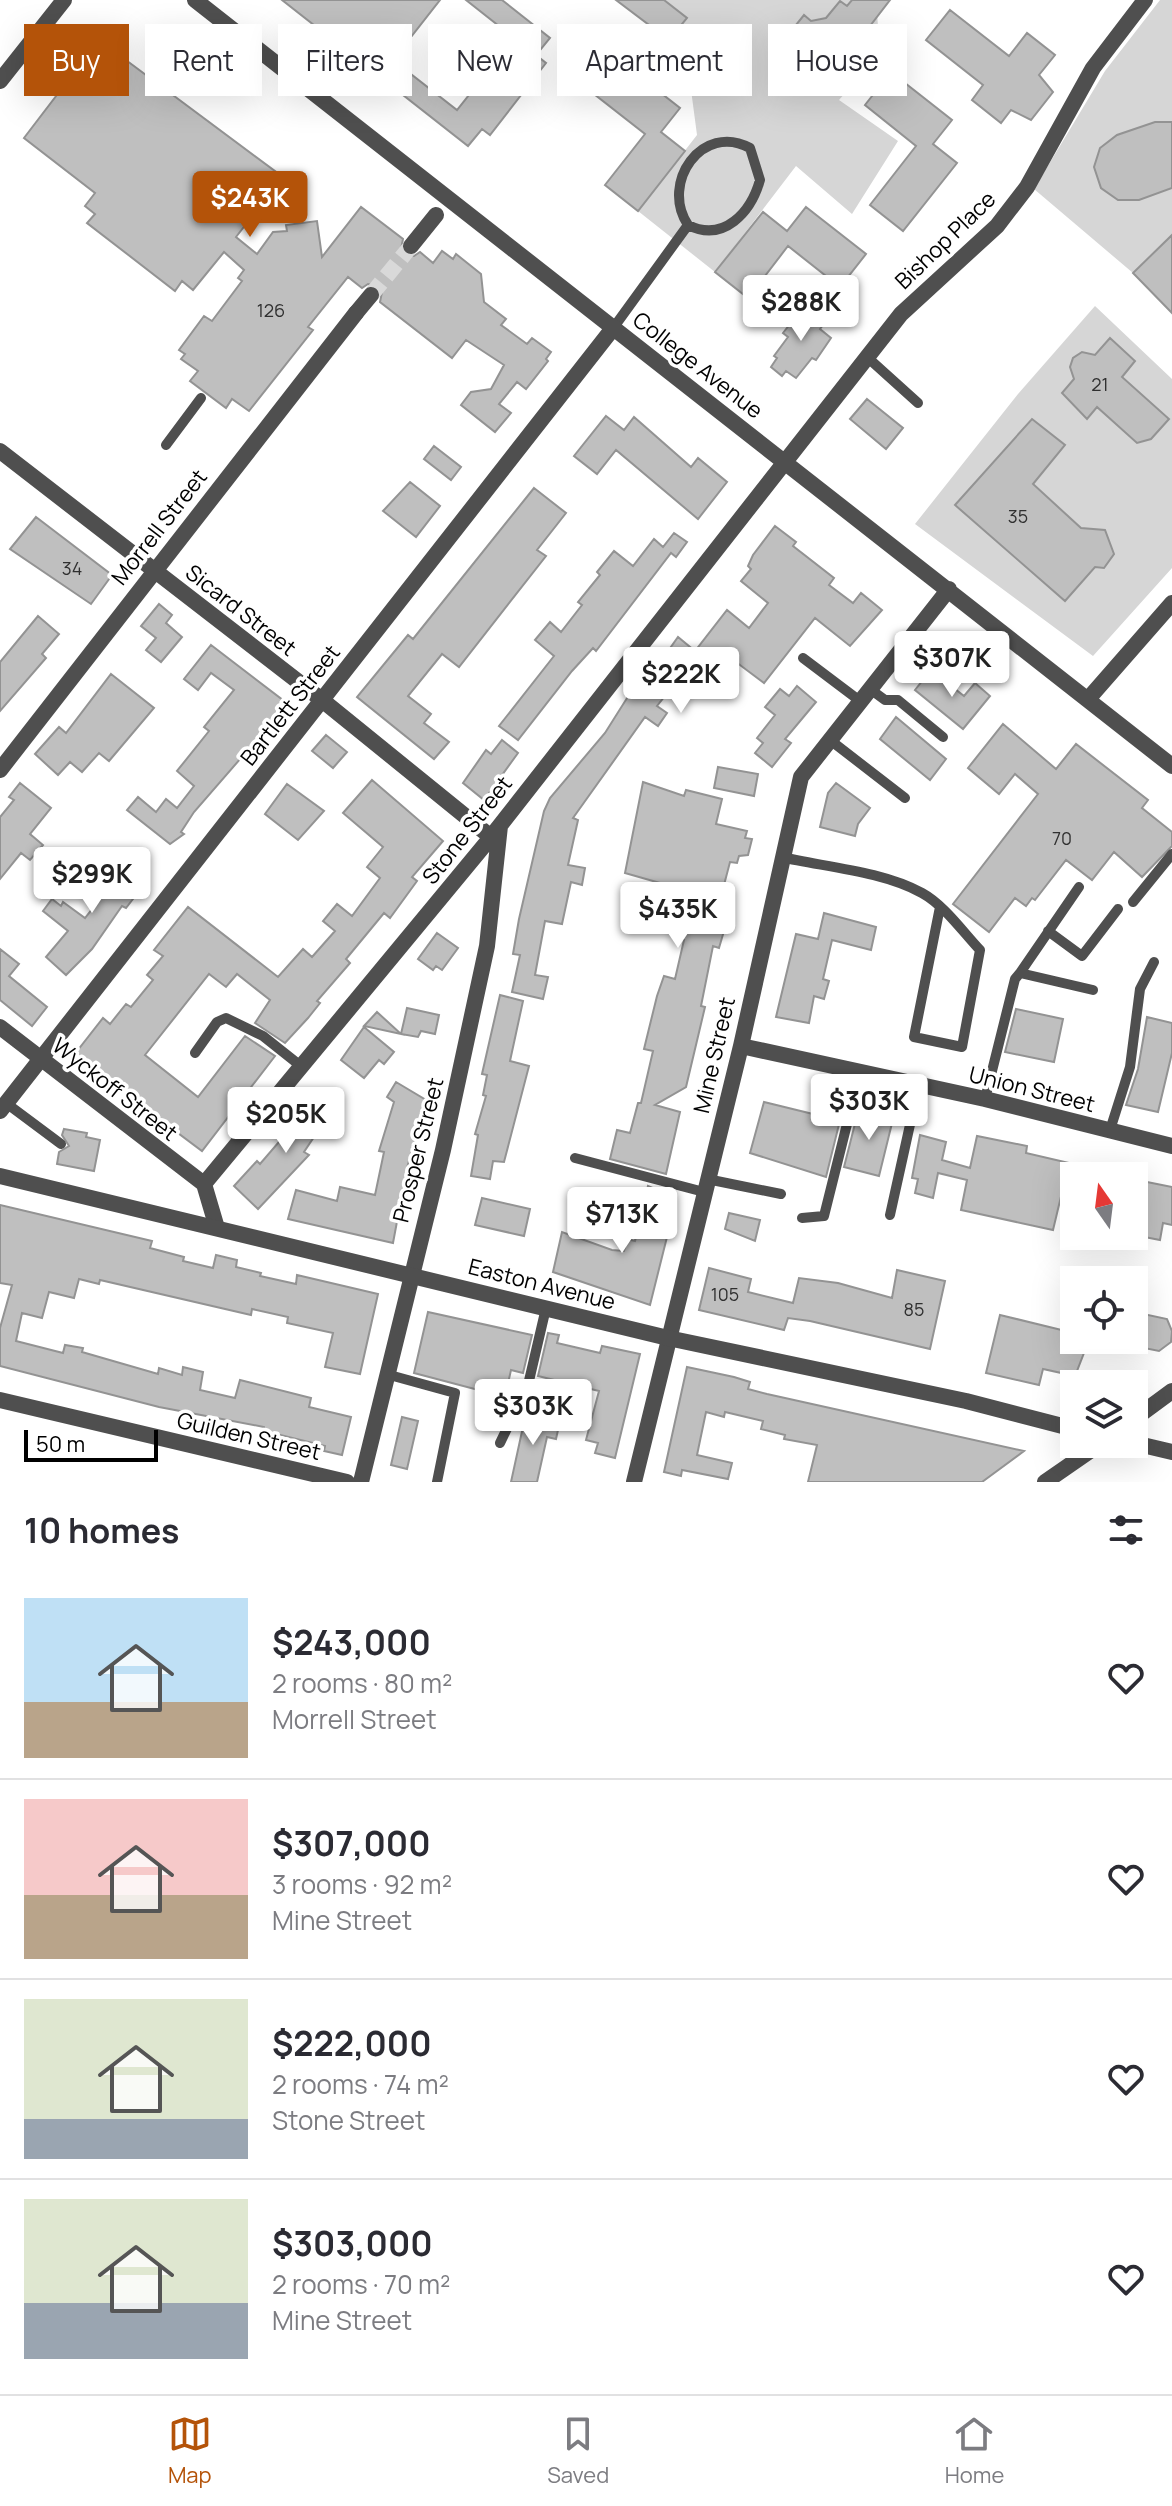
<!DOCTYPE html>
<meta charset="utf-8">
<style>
body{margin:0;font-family:Manrope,sans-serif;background:#f7f7f7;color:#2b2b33;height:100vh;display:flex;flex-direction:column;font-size:30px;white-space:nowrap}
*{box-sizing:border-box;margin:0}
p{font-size:26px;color:#7c7c81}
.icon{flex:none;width:44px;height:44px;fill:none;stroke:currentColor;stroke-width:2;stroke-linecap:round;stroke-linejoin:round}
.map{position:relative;height:1482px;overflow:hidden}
.panel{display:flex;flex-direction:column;background:#fff;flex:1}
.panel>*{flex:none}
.hud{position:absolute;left:24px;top:24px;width:1124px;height:72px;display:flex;gap:16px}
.needle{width:52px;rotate:346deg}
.controls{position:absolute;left:1060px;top:1162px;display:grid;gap:16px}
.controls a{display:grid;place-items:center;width:88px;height:88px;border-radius:0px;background:#fff;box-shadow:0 8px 32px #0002;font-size:40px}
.scale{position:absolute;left:24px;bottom:20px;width:134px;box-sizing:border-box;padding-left:8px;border:4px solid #000;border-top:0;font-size:22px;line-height:28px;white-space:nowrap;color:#000;-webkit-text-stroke:6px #fff;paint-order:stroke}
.price{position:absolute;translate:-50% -68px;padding:0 18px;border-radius:8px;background:#fff;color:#222;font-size:26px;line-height:52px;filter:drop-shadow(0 2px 4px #0008)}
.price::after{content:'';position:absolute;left:50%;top:48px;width:24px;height:18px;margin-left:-12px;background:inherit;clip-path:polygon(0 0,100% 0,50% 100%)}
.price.active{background:#b45309;color:#fff}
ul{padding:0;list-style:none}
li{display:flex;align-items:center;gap:24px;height:200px;padding:0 24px}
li+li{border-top:2px solid #e1e1e2}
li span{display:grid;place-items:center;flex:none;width:224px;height:160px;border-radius:0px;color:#555}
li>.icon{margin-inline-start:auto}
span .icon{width:96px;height:96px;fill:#fffc;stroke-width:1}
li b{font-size:34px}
h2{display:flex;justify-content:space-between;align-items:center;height:96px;padding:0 24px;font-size:34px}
.chip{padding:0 28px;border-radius:0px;background:#fff;box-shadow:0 8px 32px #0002;font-size:28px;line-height:72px}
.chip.active{background:#b45309;color:#fff}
.tabs{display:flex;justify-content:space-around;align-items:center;height:112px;border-top:2px solid #e1e1e2;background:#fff;font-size:22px;color:#7c7c81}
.tabs a{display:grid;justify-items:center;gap:4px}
.tabs .active{color:#b45309}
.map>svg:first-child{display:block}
</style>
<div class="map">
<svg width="1172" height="1482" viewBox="0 0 1172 1482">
<rect width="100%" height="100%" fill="#fff"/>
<!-- green -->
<path fill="#d6d6d6" d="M664,0H859L877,13L880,53L839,100L898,141L852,214L796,166L715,272L638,211L697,135L690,82L657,56L686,18Z
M1160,0H1172V235L1133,273L1034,189L1105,71Z
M1095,306L1172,379V568L1093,656L915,524L1018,394Z"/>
<!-- building -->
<path fill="#bfbfbf" stroke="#939393" stroke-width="2" d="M282,0H440L393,60L457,110L514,38L466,0H502L550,38L536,55L546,63L490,135L482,129L468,146Z
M616,0H664L687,18L669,40Z
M852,0H890L860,39L850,56V66L839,68L828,82L779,46L804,15L811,21L826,18L840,1L847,6Z
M950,10L1009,56L1027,33L1055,55L1039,75L1053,92L1031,120L1011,110L1001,123L972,100L983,85L926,40Z
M99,40L283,177L236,237L257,254L273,232L287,231L286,225L317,221L322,257L361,207L403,239L401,249L405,255L414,256L420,252L433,263L442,251L453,259L456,254L481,274L484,302L506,319L501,325L527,344L532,338L551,352L546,359L548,361L526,389L517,382L499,404L511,413L495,432L461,405L471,392L491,389L504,365L466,340L452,358L380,302L382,292L377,286L368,284L362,288L348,277L308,327L313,330L249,411L232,399L226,408L190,381L198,371L181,359L185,354L179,350L204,316L212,321L242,281L238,278L244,270L224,252L193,290L182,281L175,291L87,223L95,214L85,206L95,193L24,138Z
M620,61L680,108L661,132L685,151L638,211L605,185L645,134L594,94Z
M891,72L952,120L933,144L957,163L903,231L870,205L916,146L865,105Z
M1155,122H1172V188L1139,200H1118L1101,188L1094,167L1100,148L1117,135Z
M806,207L866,254L840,287L788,246L748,298L715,272L763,212L787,231Z
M1172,235V313L1133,273Z
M805,305L827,320L820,329L831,338L816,360L812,358L796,378L786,371L782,376L771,367L777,358L774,356L788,337L783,333Z
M1110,338L1135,361L1122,377L1169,419L1151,439L1137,443L1097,407L1087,419L1062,393L1074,379L1070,367L1073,358L1082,352L1095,355Z
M867,399L903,428L886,449L850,419Z
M606,416L624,430L634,417L691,467L698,458L727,482L698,519L616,450L597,474L574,456Z
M1032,419L1065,445L1033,484L1081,528L1105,530L1114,554L1104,568L1095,567L1065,601L955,505Z
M434,446L461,467L451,480L424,459Z
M410,482L440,506L416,537L383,511Z
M534,488L566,513L537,550L546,556L459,667L442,654L408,696L431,714L424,723L449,742L434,759L357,697L408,635L413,639Z
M36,517L112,575L91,604L10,549Z
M775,526L796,542L793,546L834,578L829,585L853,603L861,593L882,610L850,646L815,618L764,683L728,656L702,687L691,681L682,685L677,681L657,706L667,713L658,726L645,717L573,818L578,820L568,865L585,868L582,885L571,882L562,924L545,921L535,975L548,977L543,999L512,992L520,955L513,954L519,919L544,811L550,798L605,733L634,687L647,671L651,675L678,637L695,651L727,610L749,628L768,603L741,581L751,569L748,566L753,555Z
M674,533L687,542L676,557L671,553L596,651L593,648L572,671L518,740L499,726L554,656L535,640L550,622L561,632L582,605L578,602L600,575L597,572L614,551L633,566L654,539L663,547Z
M159,604L172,615L166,623L182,637L161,662L146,650L156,638L141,626Z
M38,616L59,634L42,654L46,658L0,711V662Z
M211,645L288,704L194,812L181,832L184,834L170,844L127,810L138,797L156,812L166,799L177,808L194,786L177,771L209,731L204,727L234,690L211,673L198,690L184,679Z
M931,670L964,696L975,683L990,696L963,729L915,690Z
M111,674L154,708L109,761L99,753L82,772L70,762L58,775L35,754L59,727L66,733Z
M797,686L816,702L785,739L791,743L772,767L755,753L763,743L757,738L775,715L765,707L780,689L789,696Z
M896,717L946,759L930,780L880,739Z
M1003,724L1056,769L1076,744L1148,800L1142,808L1172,832V846L1142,877L1114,852L1092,880L1066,860L1035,900L1032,898L1026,906L1015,898L989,932L953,904L1038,794L1015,774L999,794L968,768Z
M326,735L347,752L333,768L312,751Z
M502,740L518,753L484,800L463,783L486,750L491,754Z
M718,767L758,774L754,796L714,788Z
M372,780L443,841L412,877L417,881L390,918L384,913L346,959L350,963L317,1001L320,1003L308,1018L285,1043L255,1023L270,1000L237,974L226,987L209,974L145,1055L198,1097L245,1036L275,1056L202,1151L74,1055L103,1018L110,1024L126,1004L131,1007L153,980L147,975L163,956L154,950L188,907L278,977L303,949L312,957L335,931L323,921L337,904L352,916L380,878L367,867L383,847L343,813Z
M643,782L684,796L686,790L722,799L716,824L747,831L745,838L752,839L748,855L739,856L737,863L730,862L719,904L731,907L719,948L713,946L701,1006L705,1007L686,1087L655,1105L680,1112L666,1174L610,1159L617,1130L630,1133L638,1103H641L653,1051L644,1049L657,996L664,976L675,979L684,940L676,938L683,909L677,908L681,889L625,873Z
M20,783L51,808L30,834L43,845L30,860L21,853L0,879V817L14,800L9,797Z
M836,783L870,808L858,824L855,836L820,827L828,793Z
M287,784L324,811L298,840L265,814Z
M112,851L125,861L123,864L146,882L126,908L122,906L92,949L66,975L46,957L68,931L43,911L52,899L61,906L63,902L85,918L114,881L99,870Z
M824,913L876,927L871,950L832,940L823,979L829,981L824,999L814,996L809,1023L776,1017L796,934L818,939Z
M437,933L458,948L442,970L436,966L433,970L418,959Z
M0,949L19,964L9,976L47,1007L32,1026L0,1000Z
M500,995L523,1001L510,1061L529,1066L504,1162L493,1161L490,1179L471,1176L478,1135L475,1134L486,1096L483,1095L487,1075L482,1074Z
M407,1008L439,1015L435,1034L421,1031L418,1037L401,1034Z
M1016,1009L1063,1019L1054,1062L1005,1052Z
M377,1012L401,1034L364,1026Z
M1147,1017L1172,1023V1053L1158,1112L1126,1105L1138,1069Z
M364,1027L394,1052L384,1064L379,1060L364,1078L341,1060Z
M396,1082L426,1100L407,1168L393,1243L288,1219L296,1190L337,1201L340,1187L375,1195L384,1152L379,1151L394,1102L387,1097Z
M322,1094L341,1108L330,1122L326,1119L304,1152L309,1155L258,1209L234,1186L257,1161L260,1164L284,1136L287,1138Z
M817,1098L844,1104L826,1177L750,1153L764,1102L813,1114Z
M859,1108L894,1115L879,1176L844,1167Z
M64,1129L87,1133L86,1137L100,1140L94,1171L57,1164L59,1152L69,1146L62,1135Z
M920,1135L946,1142L942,1160L970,1168L977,1136L1027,1146L1026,1153L1069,1163L1053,1230L961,1210L967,1180L938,1173L933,1198L915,1193L918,1179L912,1178Z
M1147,1182L1172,1187V1225L1163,1223L1160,1240L1134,1235V1189L1145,1191Z
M648,1186L673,1197L668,1216L672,1217L650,1305L553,1272L562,1232L612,1250L624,1251L627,1239L635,1241Z
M482,1198L530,1209L524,1236L475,1225Z
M0,1205L152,1241L150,1248L184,1257L183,1261L213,1268L216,1255L237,1260L236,1267L261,1273L260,1276L296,1284L297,1275L378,1294L360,1374L325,1367L333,1333L287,1323L288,1317L252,1309L251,1315L100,1280L99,1284L79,1279L74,1298L49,1292L42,1318L22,1313L16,1341L63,1353L65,1345L83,1348L82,1352L158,1374L159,1368L182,1375L183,1367L203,1372L200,1390L235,1398L240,1380L311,1398L309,1407L351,1417L342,1455L324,1451L325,1446L264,1431V1427L159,1407L0,1366V1328L12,1285L0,1283Z
M729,1213L760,1220L755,1241L725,1229Z
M709,1268L751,1279L748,1292L793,1303L799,1278L838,1283L892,1298L897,1270L945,1281L930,1349L810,1321L788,1318L784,1330L699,1310Z
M428,1312L532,1335L523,1373L511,1370L505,1397L414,1373Z
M1134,1312L1167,1319L1172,1331L1171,1342L1159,1351L1134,1346Z
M1000,1315L1074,1333V1340H1089L1075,1376L1043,1369L1039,1385L986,1373Z
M548,1333L559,1335L557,1343L600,1353L602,1346L640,1354L615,1458L595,1453L598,1443L586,1440L599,1391L538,1376Z
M687,1367L734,1377L750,1382L748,1389L767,1394L1024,1451L982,1482H808L817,1445L784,1439L785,1435L761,1429L763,1421L725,1412L724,1417L706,1412L697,1455L732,1463L728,1479L682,1470L681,1476L664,1472Z
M526,1413L560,1421L556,1439L547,1437L537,1482H511Z
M402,1417L418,1421L407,1469L391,1465Z"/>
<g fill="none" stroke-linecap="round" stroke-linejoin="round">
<!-- pedestrian-tunnel -->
<path stroke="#d9d9d9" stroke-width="16" stroke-dasharray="16 8" stroke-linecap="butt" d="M371,295L411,246"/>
<!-- service -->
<path stroke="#4f4f4f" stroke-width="10" d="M614,327L688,225C724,243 751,212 760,180L750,148C702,122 660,183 688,225
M867,357L918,403
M166,445L201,398
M803,658L860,701
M870,689L885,700H898L943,737
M830,740L905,798
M781,857C825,867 882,871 922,893C944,905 963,932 980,950L962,1047L914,1037L940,907
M1133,902L1172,854
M1048,931L1082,956L1118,909
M1020,973L1079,887
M195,1053L217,1022L226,1018L263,1036L302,1067
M985,1099L1015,979L1020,973L1093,990
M6,1103L61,1144
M1110,1130L1130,1067L1140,989L1154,962
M575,1158L704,1192
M707,1179L781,1194
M890,1215L919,1084
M802,1218L824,1216L860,1072
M386,1374L455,1393L437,1482
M500,1443L528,1385L546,1308"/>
<!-- pedestrian -->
<path stroke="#4f4f4f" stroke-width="16" d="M411,246L436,215
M356,313L371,295"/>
<!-- minor -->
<path stroke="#4f4f4f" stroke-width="16" d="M195,0L1172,766
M0,81L64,0
M0,451L322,700L491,837
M1089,698L1172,603
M0,770L356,313
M0,1027L204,1184
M741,1046L985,1099L1172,1146
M0,1111L614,327
M217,1228L204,1184L487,842L901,314L997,226L1027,187L1093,68L1145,0
M0,1400L347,1482
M361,1482L443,1150L487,946L500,826
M634,1482L741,1046L801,777L949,589"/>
<!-- tertiary -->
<path stroke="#4f4f4f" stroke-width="16" d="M0,1176L668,1338L966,1401L1074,1429
M1134,1419L1172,1391
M1134,1443L1172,1452
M1045,1482L1100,1444"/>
</g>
<g text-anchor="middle" stroke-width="7" stroke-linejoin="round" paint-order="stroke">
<!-- number labels -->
<g font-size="18" fill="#303030">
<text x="271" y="317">126</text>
<text x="1100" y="391">21</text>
<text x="1018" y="523">35</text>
<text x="72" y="575">34</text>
<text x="1062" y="845">70</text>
<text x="725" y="1301">105</text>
<text x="914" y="1316">85</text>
</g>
<!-- street labels -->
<g font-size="22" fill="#000" stroke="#fff">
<text transform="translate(945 240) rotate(-44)" y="8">Bishop Place</text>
<text transform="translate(698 365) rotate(38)" y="8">College Avenue</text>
<text transform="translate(159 527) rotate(-52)" y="8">Morrell Street</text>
<text transform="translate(241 610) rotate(38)" y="8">Sicard Street</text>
<text transform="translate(290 705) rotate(-52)" y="8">Bartlett Street</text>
<text transform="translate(467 830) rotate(-52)" y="8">Stone Street</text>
<text transform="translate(714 1055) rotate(-77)" y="8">Mine Street</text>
<text transform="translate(115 1089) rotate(38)" y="8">Wyckoff Street</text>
<text transform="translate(1032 1089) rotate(14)" y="8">Union Street</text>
<text transform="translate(418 1150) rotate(-76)" y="8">Prosper Street</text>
<text transform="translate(542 1284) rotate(14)" y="8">Easton Avenue</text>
<text transform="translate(249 1436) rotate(13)" y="8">Guilden Street</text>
</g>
</g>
</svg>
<div class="controls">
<a><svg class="needle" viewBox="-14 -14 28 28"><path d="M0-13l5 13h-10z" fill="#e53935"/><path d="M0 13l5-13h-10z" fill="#7c7c81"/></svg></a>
<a><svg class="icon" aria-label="locate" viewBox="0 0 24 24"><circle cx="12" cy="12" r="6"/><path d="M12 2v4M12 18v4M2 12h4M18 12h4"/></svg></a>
<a><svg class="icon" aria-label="layers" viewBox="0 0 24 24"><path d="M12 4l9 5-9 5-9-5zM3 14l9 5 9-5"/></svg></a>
</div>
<div class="scale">50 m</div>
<b class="price active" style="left:250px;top:239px">$243K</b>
<b class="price" style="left:801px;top:343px">$288K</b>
<b class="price" style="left:952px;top:699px">$307K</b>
<b class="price" style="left:681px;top:715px">$222K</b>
<b class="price" style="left:92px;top:915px">$299K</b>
<b class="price" style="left:678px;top:950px">$435K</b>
<b class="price" style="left:869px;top:1142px">$303K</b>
<b class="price" style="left:286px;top:1155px">$205K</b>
<b class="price" style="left:622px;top:1255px">$713K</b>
<b class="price" style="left:533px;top:1447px">$303K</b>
<div class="hud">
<a class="chip active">Buy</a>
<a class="chip">Rent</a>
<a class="chip">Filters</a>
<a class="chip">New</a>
<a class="chip">Apartment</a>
<a class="chip">House</a>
</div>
</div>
<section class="panel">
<h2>10 homes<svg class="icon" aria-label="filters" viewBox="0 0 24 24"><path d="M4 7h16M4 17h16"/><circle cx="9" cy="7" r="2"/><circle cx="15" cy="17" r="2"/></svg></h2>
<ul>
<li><span style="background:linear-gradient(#bfe0f5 65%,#b9a48a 0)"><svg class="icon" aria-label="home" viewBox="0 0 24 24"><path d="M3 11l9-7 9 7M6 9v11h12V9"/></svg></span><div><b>$243,000</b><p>2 rooms · 80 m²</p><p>Morrell Street</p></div><svg class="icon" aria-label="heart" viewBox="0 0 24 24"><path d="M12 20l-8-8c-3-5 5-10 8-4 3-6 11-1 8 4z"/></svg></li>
<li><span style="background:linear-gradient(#f6c9c9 60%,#b9a48a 0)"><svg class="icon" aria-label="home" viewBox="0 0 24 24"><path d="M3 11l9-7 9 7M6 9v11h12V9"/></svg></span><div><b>$307,000</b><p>3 rooms · 92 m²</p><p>Mine Street</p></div><svg class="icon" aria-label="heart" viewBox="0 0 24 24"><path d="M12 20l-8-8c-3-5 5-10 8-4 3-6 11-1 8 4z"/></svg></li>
<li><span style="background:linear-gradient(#dfe7d0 75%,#9aa5b1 0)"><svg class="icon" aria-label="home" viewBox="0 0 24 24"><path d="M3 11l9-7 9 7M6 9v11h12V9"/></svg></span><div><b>$222,000</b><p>2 rooms · 74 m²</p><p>Stone Street</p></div><svg class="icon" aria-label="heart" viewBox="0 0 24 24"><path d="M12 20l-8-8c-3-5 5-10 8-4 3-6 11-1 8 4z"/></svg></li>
<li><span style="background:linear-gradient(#dfe7d0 65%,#9aa5b1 0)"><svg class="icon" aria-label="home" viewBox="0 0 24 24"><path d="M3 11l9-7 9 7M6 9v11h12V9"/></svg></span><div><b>$303,000</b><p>2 rooms · 70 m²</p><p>Mine Street</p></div><svg class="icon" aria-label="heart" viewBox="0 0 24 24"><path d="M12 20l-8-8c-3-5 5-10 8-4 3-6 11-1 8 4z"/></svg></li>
</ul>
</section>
<nav class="tabs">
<a class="active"><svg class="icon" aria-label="map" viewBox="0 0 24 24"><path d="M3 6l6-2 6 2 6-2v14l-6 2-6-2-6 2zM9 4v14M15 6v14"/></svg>Map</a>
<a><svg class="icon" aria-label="saved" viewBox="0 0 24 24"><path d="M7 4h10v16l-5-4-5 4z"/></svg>Saved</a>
<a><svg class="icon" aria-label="home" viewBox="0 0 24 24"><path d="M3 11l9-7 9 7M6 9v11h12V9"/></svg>Home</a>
</nav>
